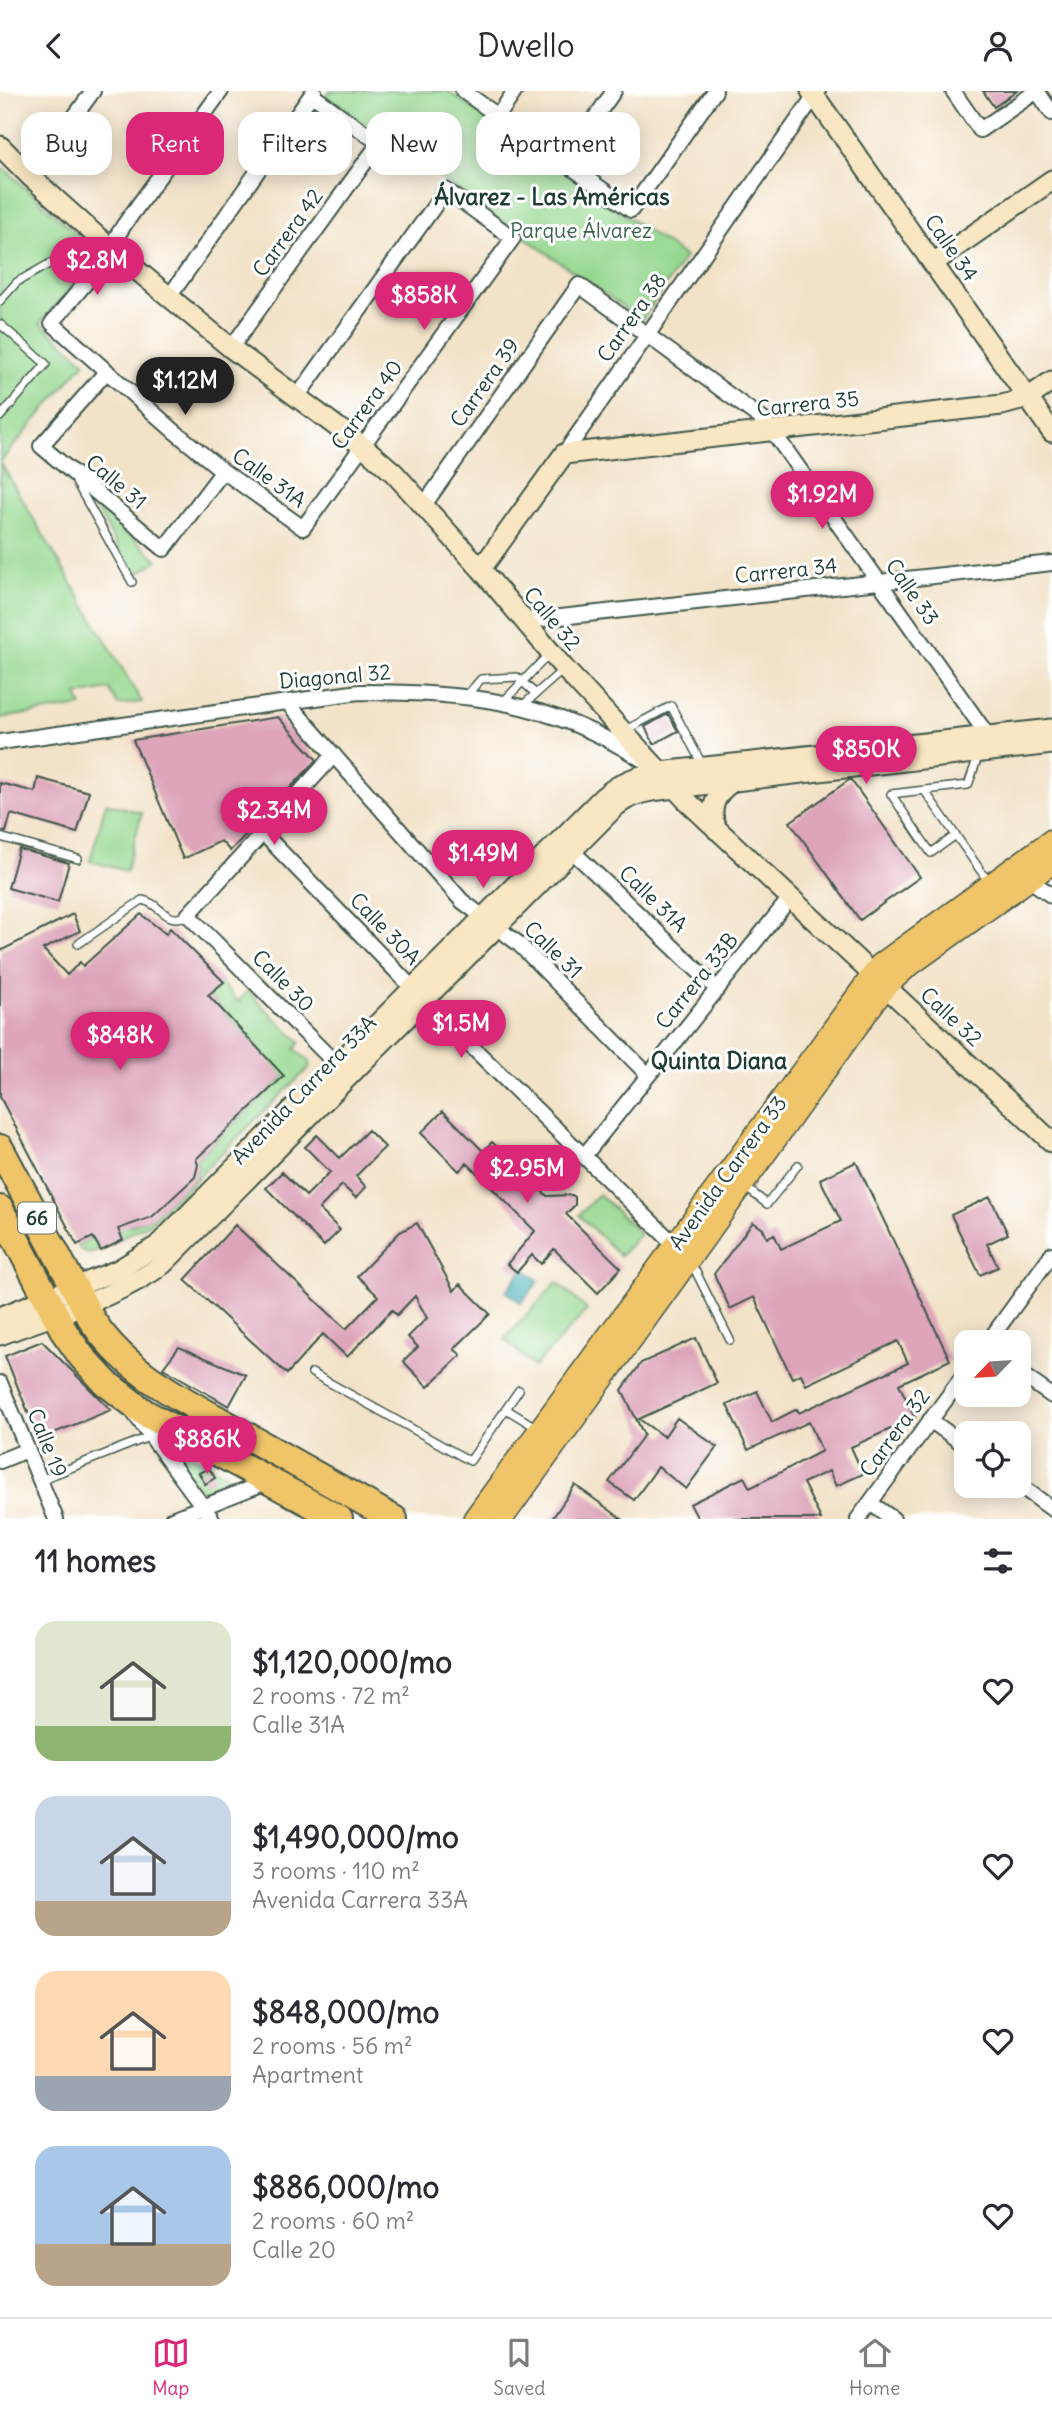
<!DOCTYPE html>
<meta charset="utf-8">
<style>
body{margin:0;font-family:Delius,sans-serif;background:#f2f2f3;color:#2b2b33;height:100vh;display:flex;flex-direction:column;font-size:26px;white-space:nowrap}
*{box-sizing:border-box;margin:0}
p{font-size:23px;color:#7c7c81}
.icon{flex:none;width:38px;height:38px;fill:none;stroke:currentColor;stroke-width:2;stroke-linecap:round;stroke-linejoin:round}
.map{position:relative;height:1428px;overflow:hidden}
.sheet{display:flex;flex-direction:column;background:#fff;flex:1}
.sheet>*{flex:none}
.top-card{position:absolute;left:21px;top:21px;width:700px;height:63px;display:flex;gap:14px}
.needle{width:46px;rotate:245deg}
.tools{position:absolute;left:954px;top:1239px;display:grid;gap:14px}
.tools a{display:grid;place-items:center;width:77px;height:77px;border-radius:14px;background:#fff;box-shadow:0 4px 18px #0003;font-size:35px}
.price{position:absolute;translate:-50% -60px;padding:0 16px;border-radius:24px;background:#db2777;color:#fff;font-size:23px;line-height:46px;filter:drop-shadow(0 2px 4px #0008)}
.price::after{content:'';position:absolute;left:50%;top:42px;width:21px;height:16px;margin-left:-10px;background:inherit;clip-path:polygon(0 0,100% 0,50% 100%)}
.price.on{background:#222;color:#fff}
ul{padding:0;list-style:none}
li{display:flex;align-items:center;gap:21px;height:175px;padding:0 35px}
li span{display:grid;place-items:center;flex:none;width:196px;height:140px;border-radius:21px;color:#555}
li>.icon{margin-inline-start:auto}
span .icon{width:84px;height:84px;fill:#fffc;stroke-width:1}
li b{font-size:30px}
h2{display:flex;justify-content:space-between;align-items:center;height:84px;padding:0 35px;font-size:30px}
.pill{padding:0 24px;border-radius:21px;background:#fff;box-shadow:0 4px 18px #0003;font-size:24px;line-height:63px}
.pill.on{background:#db2777;color:#fff}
header{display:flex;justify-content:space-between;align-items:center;height:91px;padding:0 35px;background:#fff;font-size:32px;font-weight:600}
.tab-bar{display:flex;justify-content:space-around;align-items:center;height:98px;border-top:2px solid #e1e1e2;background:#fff;font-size:19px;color:#7c7c81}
.tab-bar a{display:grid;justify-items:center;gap:4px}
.tab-bar .on{color:#db2777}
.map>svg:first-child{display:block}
</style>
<header><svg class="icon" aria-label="back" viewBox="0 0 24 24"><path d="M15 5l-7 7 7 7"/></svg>Dwello<svg class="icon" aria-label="person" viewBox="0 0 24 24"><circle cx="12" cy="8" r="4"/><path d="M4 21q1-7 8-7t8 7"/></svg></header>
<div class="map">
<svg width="1052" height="1428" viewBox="0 0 1052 1428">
<rect width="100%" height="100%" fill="#fff"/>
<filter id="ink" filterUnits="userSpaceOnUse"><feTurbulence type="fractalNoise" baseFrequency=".0143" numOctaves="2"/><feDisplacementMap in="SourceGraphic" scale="14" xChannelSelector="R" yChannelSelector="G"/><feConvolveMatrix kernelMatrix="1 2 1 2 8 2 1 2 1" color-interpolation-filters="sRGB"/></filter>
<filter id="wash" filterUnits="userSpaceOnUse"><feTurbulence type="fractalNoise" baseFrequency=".00686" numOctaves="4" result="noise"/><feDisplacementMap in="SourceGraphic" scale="28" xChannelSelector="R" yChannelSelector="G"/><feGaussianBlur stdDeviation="1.57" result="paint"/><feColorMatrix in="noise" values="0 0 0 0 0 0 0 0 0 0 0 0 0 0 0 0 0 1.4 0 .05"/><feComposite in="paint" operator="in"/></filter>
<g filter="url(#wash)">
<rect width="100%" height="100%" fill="#f2e2c7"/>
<!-- green -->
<path fill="#95d890" stroke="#5a8a62" stroke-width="2" d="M330,0H448L685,166L642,229L325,6Z
M4,77L99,164L40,232L85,271L0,371V82Z
M0,371L142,611L118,614L109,598L77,604L82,615L0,627Z
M92,410L158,469L134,485Z
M106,712L142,722L126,780L90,770Z
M221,892L238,911L247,900L300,951L295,958L310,971L309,977C275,1010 241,1042 208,1076C176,1108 166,1129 121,1146L116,1135L126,1128L130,1135L152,1126L195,1086L198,1074L196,1068L284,986L208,904Z
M599,1103L640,1143L620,1165L579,1124Z
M93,1146L100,1158C90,1163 84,1164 77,1154Z
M557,1191L587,1219L534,1276L505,1248Z
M161,1347L240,1391L206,1405Z"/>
<!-- water -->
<path fill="#3aacb3" stroke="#2c7474" stroke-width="2" d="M524,1177L539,1190L521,1212L506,1200Z"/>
<g id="blocks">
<!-- building -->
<path fill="#dda4ba" d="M983,0H1017L994,16Z
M668,623L678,640L654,653L645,636Z
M278,626L317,669L230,760L221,750L183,768L133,649Z
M38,687L89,701L77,742L11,723L6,741L0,740V692L35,701Z
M849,689H851L920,786L860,829L790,731Z
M19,758L69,772L58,811L8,797Z
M73,823L80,840L43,858L67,884L80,871L83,875L141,823L166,843L170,837L224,891L208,904L284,985L196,1068L198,1074L195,1086L152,1126L118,1138L123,1149L101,1160L93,1146L77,1154L0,1006V860Z
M443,1020L483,1060L492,1051L547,1105L572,1104L575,1106V1114L566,1123L621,1177L598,1202L554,1158L541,1173L532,1164L517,1181L507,1173L535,1140L467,1072L459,1080L421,1042Z
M368,1039L385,1056L356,1085L366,1096L356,1107L342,1094L319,1118L340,1139L324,1155L266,1097L282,1081L306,1105L330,1081L305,1056L317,1044L340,1067Z
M856,1071L950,1269L899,1293L915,1327L851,1356L863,1383L836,1395L829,1380L803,1392L821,1428H698L690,1413L744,1386L750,1397L822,1360L809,1331L748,1359L727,1314L757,1300L772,1331L797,1318L799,1322L908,1272L898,1250L806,1294L801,1283L792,1287L754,1206L730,1218L714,1183L753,1131L763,1138L767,1147L774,1143L781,1158L841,1130L820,1088Z
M990,1106L1008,1143L987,1153L998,1176L980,1184L951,1124Z
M417,1132L454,1200L460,1193L490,1223L454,1258L461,1264L428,1296L403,1270L418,1256L408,1246L427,1227L415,1205L397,1224L392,1219L347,1266L323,1243L287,1283L185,1189L235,1134L346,1238L378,1205L357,1185L400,1141Z
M696,1247L717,1292L639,1328L664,1346L677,1327L717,1356L686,1398L658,1376L634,1409L609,1391L644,1344L622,1299L641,1272Z
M42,1250L111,1319L39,1348L5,1265Z
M179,1256L246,1284L229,1315L163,1277Z
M209,1377L215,1387L205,1393L199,1382Z
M575,1394L622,1428H552Z"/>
</g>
</g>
<g filter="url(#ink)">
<use href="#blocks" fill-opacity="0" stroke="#3f564a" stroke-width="2"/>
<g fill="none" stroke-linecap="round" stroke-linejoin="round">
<defs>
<path id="lane" d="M0,210L17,191L97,146
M0,233L46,273L0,326
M76,391L132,491
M466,605L481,588L517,586L536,603
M504,610L550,562
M522,615L564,578
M624,640L671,615L703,675
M924,699L990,793
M956,744L931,762L891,703L968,694L978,666
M0,746L78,768
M78,853L142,809C162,812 164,835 188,824
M744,1095L767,1113L798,1074
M691,1171L730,1249
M312,1282L470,1370L519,1299
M506,1318L537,1337
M40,1389L151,1345"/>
<path id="street" d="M221,0L124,134L93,183L52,232L174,340L223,380L303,437L513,147L446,99L297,306
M463,0L498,25L515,0
M614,0L564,71L631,119L715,0
M953,0L980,39L1037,0L1052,22
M31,86L93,0
M169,206L314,0
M231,257L379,52L312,4
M107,280L41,355L164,458L223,380
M564,363L818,0
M424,414L579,194L766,331L988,645
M524,530L1052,472
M287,611L462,810L519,853L648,984
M0,651L359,601C465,601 550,609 641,668
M334,664L188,824L343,980
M263,742L424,909L680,1159
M567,755L717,898
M1029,788L1052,805
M584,1065L790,807
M988,1251L1052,1163
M1018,1281L1052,1305
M0,1292L56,1428
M134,1322L212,1428
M930,1329L966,1355
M0,1370L27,1359
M1018,1393L1052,1418
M870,1412L893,1428
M172,1428L269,1390
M858,1428L966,1281"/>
<path id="secondary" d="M811,0L1052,341
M0,55L31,86L110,157L231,257L364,356L394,382L481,478L564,577L688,711L1052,1051
M933,172L1052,89
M481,478L564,363L1002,314L1028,307L1052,290
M717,739C708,719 715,701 734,690
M0,1226L118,1179L157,1155L603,706C621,691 637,684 660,681L1052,638
M0,1244C51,1224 120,1206 163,1173L614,717C632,701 652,700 675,697L1052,653"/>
<path id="primary" d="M475,1428L881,874L1052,750
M501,1428L885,895L906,876L1052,771"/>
<path id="highway" d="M0,1057L89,1224C124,1284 191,1312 249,1346C297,1373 346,1401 394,1428
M0,1118L65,1242L82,1266L106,1292L145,1322L339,1428"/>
</defs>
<!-- lane casing -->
<use href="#lane" stroke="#3f564a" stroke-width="10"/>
<!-- street casing -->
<use href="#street" stroke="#3f564a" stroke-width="18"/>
<!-- secondary casing -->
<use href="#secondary" stroke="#3f564a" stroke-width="23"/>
<!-- primary casing -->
<use href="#primary" stroke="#3f564a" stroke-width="26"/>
<!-- highway casing -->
<use href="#highway" stroke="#3f564a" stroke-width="30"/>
<!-- lane -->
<use href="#lane" stroke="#fff" stroke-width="7"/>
<!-- street -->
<use href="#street" stroke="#fff" stroke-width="14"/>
<!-- secondary -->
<use href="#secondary" stroke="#f9e7c3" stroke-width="19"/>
<!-- primary -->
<use href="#primary" stroke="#f0c469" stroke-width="23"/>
<!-- highway -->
<use href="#highway" stroke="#f0c469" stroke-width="26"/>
</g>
</g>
<g text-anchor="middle" stroke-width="6" stroke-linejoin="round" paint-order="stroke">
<!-- shield labels -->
<rect fill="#fff" stroke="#627771" stroke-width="2" x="18" y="1111.5" width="38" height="31" rx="5"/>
<g font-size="19" font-weight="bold" fill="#1f3d34">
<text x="37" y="1134">66</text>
</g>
<!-- park labels -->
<g font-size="21" fill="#3c644b" stroke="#fff">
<text x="581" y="147">Parque Álvarez</text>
</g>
<!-- street labels -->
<g font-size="21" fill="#1f3d34" stroke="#fff">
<text transform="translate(288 142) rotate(-54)" y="7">Carrera 42</text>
<text transform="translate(951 157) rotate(55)" y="7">Calle 34</text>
<text transform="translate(632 227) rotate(-55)" y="7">Carrera 38</text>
<text transform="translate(485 292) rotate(-55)" y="7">Carrera 39</text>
<text transform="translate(808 313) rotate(-6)" y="7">Carrera 35</text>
<text transform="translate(367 314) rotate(-54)" y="7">Carrera 40</text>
<text transform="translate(269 387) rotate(36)" y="7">Calle 31A</text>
<text transform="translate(116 391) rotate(40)" y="7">Calle 31</text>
<text transform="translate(786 480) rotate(-6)" y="7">Carrera 34</text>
<text transform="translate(912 501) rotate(55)" y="7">Calle 33</text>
<text transform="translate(552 528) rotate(50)" y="7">Calle 32</text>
<text transform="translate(335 586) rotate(-5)" y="7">Diagonal 32</text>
<text transform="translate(653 808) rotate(44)" y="7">Calle 31A</text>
<text transform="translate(385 838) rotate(46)" y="7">Calle 30A</text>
<text transform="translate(553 859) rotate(44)" y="7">Calle 31</text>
<text transform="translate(283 890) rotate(45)" y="7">Calle 30</text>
<text transform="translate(697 890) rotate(-51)" y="7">Carrera 33B</text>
<text transform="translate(951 926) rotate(43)" y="7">Calle 32</text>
<text transform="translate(304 999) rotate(-46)" y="7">Avenida Carrera 33A</text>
<text transform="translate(728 1082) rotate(-54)" y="7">Avenida Carrera 33</text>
<text transform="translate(895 1342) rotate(-54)" y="7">Carrera 32</text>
<text transform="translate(47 1352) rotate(68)" y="7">Calle 19</text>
</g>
<!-- neighbourhood labels -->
<g font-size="23" font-weight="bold" fill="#1f3d34" stroke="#fff">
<text x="552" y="114">Álvarez - Las Américas</text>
<text x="719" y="978">Quinta Diana</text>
</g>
</g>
</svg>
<div class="tools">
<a><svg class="needle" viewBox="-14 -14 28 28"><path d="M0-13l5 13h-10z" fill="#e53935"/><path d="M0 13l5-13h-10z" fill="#7c7c81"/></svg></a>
<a><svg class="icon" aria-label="locate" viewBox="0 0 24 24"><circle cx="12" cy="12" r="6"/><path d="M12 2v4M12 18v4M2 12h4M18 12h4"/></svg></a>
</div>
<b class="price" style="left:97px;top:206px">$2.8M</b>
<b class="price" style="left:424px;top:241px">$858K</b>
<b class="price on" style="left:185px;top:326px">$1.12M</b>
<b class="price" style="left:822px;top:440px">$1.92M</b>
<b class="price" style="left:866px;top:695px">$850K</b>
<b class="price" style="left:274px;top:756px">$2.34M</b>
<b class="price" style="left:483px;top:799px">$1.49M</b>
<b class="price" style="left:461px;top:969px">$1.5M</b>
<b class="price" style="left:120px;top:981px">$848K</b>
<b class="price" style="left:527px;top:1114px">$2.95M</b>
<b class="price" style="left:207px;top:1385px">$886K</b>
<div class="top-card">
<a class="pill">Buy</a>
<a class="pill on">Rent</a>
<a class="pill">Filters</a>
<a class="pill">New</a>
<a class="pill">Apartment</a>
</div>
</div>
<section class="sheet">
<h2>11 homes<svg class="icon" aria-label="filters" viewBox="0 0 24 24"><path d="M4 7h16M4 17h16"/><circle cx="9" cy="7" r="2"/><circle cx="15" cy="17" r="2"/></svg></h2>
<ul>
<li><span style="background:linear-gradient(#dfe7d0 75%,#8fb573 0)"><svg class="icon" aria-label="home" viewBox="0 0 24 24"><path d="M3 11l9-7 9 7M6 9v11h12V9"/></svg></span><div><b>$1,120,000/mo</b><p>2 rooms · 72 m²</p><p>Calle 31A</p></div><svg class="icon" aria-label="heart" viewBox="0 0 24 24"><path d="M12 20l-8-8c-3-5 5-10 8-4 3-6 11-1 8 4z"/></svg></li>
<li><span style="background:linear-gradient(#c9d6e8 75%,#b9a48a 0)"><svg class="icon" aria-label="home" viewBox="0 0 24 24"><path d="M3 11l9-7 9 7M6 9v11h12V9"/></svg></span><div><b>$1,490,000/mo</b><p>3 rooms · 110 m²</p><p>Avenida Carrera 33A</p></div><svg class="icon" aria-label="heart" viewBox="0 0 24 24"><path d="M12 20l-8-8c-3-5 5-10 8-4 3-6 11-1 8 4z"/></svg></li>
<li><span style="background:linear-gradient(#ffd9b3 75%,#9aa5b1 0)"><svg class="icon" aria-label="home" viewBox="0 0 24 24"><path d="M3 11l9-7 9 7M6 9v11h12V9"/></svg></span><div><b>$848,000/mo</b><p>2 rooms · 56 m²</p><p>Apartment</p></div><svg class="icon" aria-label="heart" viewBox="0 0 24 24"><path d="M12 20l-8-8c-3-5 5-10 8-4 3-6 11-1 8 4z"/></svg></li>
<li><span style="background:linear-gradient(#a9c7e8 70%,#b9a48a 0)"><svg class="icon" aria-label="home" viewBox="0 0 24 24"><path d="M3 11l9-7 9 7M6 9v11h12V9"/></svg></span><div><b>$886,000/mo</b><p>2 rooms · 60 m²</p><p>Calle 20</p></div><svg class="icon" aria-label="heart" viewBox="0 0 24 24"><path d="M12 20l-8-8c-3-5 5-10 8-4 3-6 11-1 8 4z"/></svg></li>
</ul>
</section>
<nav class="tab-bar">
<a class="on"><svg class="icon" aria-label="map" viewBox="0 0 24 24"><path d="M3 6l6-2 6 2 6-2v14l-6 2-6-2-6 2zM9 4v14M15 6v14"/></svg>Map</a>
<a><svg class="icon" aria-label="saved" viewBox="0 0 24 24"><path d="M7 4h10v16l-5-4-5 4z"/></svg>Saved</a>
<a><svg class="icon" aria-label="home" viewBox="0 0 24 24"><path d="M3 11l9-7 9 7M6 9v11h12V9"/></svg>Home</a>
</nav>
